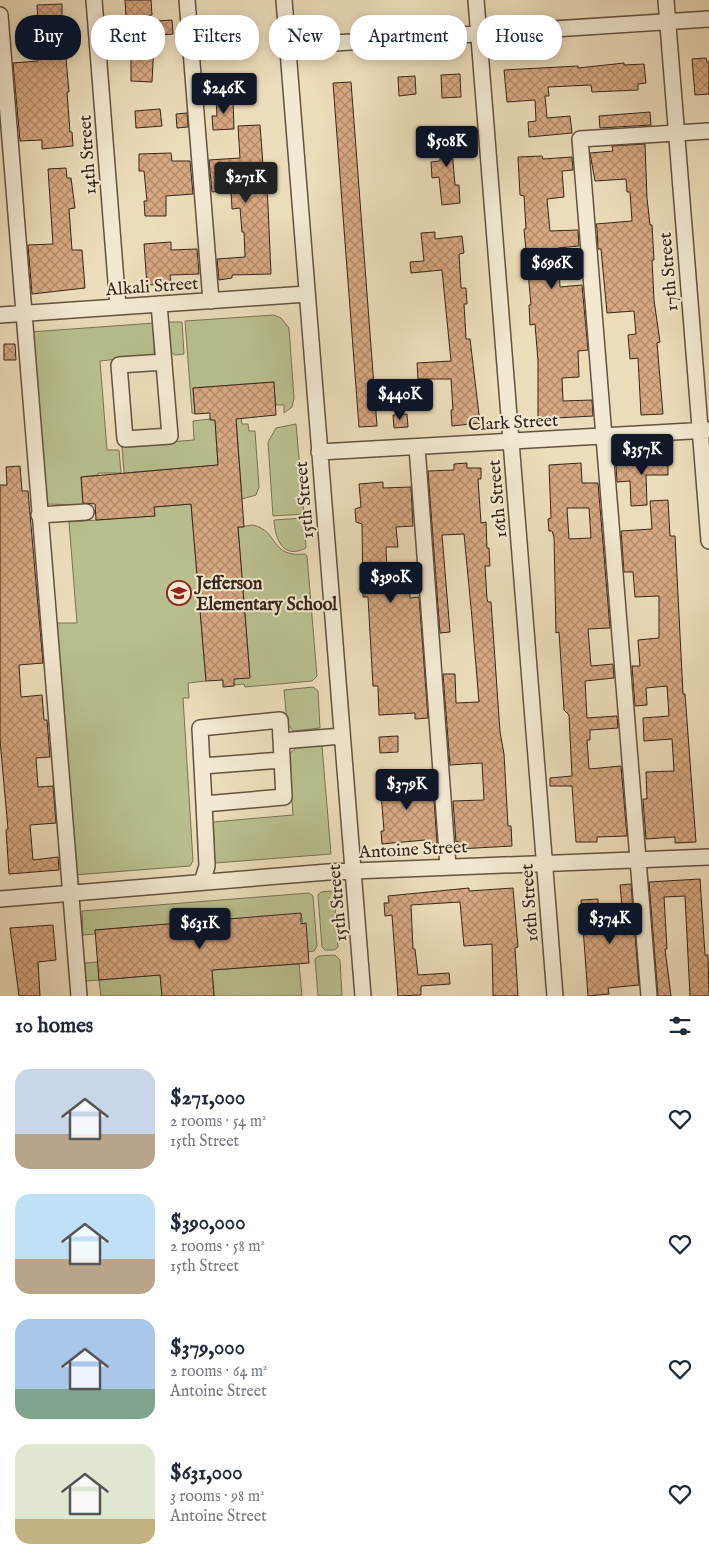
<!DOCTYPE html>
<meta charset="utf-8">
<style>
body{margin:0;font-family:"IM FELL English",serif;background:#f6f6f7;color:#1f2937;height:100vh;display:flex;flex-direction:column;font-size:19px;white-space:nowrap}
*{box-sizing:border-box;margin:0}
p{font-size:16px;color:#747a83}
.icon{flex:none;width:28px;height:28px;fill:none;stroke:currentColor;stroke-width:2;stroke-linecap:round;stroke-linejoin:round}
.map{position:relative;height:996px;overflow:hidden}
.side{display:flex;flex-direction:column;background:#fff;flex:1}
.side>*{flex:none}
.guide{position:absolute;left:15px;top:15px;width:680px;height:45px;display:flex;gap:10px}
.price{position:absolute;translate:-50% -42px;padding:0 11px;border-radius:5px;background:#111827;color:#fff;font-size:16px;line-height:32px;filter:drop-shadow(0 1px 2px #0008)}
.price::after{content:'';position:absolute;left:50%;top:30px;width:15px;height:11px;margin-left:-8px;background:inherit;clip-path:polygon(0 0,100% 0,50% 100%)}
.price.on{background:#222;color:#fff}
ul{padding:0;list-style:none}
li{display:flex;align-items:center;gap:15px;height:125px;padding:0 15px}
li span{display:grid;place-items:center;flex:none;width:140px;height:100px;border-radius:15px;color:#555}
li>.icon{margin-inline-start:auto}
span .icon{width:60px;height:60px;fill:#fffc;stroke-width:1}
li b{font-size:21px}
h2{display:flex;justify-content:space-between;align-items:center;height:60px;padding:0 15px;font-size:21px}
.chip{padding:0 18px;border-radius:20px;background:#fff;box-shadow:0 2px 12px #0003;font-size:18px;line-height:45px}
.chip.on{background:#111827;color:#fff}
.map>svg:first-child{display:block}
</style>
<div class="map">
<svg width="709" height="996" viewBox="0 0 709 996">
<defs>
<pattern id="building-cross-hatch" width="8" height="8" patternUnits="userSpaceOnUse" patternTransform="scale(1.25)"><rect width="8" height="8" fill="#d7a882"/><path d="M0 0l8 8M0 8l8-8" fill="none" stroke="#af896a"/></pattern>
</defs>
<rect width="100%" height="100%" fill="#ecddba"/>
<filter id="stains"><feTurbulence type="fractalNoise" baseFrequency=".004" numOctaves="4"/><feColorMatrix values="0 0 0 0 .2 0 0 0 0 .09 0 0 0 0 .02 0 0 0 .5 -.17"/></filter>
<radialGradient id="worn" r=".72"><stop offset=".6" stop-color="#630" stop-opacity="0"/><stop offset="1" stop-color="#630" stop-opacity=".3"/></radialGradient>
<!-- green -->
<path fill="#b9c08f" stroke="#787254" d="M274,315L281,318L289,328L294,398L292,407L284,413V405H276L273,382L193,388L195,414L192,413L185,321Z
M167,322H182L184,354L175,355L171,352Z
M155,323L154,355L100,361L107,450H119L121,473H98V475L81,477L83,505L47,504L44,501L30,332Z
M236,418H241L242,424H248L249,431H255L259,487L256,495L242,499Z
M210,419L215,420L218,465L124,473L122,446L194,440L193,421Z
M296,424L304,514L273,516L268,442L276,428Z
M191,504L206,681L188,683L189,698H183L193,861L190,866L74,875L54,623H77L69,522L154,516V507Z
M304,518L306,548C283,560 275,539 274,520Z
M253,525C279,531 270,558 305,554L307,556L317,676L312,681L245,687L244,684L234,685L233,679L250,677L238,527Z
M313,687L318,691L320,728L293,731L287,723L284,690Z
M322,746L331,854L215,863L213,822L293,815L289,754L297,747Z
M331,891L334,894L338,947L335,950H325L322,947L318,895L321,892Z
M309,893L313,896L317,946L314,951L308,952L301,914L95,930V934L83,935L82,911Z
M335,955L340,960L342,996H318L315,959L319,956Z
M98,962L99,980L160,975L162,996H101L99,980L86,981L85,963Z
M299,964L302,996H214L212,970Z"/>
<!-- building -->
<path fill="url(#building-cross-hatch)" stroke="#372419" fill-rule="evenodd" d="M125,0H151L152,15L126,17Z
M62,4V22H38L37,5Z
M172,20L173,34L158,35L157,21Z
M240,36L242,51L230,53L228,38Z
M154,43L152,82L131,81V45Z
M65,48L69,92H67L70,132H72L73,146L42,149V140L20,141L13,63L38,61L37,51Z
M706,58L707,62H709V94L695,95L692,59Z
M624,63V65L644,64L646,83L638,84V90L592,92L591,85L548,87L549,96H545L547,118L570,116L572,133L529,137L528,122L536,121L535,100L507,102L504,70L578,66V68Z
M460,74L461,97L442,98L441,75Z
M415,76L416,94L399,96L398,77Z
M351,82L377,426L359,427L333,83Z
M216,99H233L234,129L213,130L212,116H217Z
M160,109L162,126L136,128L135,111Z
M650,112L651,125L600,128L599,116Z
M187,113L188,127L177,128L176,114Z
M260,125L265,191H267L268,206L271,274L232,275V278L219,280L217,259L245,257L244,232H242L240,208L232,209L231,190L212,192L209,160L240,158L238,126Z
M456,129V148L452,149L455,185H459L460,203L442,205L439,177L432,178L431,162L440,161L439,130Z
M645,144L647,198L650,225H652L654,260H652L654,300L660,342L657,343L663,414L641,415L638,358L630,359L628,335L636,334L634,311L607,313L601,249H598L597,228L596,224L632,221L630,192H627L626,179L595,181L590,153L613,151L612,146Z
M171,153L172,161H190L193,194L166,196V216H145L144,201H147L144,171H139V154Z
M542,156L543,159L572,157L573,170L562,171L564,197L547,199L550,231L578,230L579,246L558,248L560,287L582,285L588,350L578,351L579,377L562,378L563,401L592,400L593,416L538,419V361L535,324L530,325L529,305H531L524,229H526L524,196L520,195L518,157Z
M66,168L67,178H71L75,208L69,209L72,250H82L85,288L32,294L28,245L53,244L48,169Z
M435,232V239L462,236L464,253L459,254L461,288H466L467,304H464L466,339H470L480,423L452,426L451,410H453L451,379H418L417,363L451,361L442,270L411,273L410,262L424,261L421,233Z
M171,242V250L197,249L199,274L170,275L171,284L147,285L144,244Z
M4,344H15L16,360H4Z
M274,382L276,415L236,419L244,527H238L250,678L234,679V686L223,687V680L206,681L191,504L154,507L155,516L96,520L95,504L83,503L81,477L218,465L215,420H210V413L195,414L193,388Z
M407,414L408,427L394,428L393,415Z
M668,456V475H646L647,505L631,506L630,481L617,482L616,465L641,463V457Z
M467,463V468H481V479H478L481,523L486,522L487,548H489L490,566H485L487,599L488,602H491L500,732L504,754L508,826H511L512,846L458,849V841L456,842L453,801L484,800L482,763L450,765L443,674H455L456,703L479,702L472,618L464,534L442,535L450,632L440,633L428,471L454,470V464Z
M581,463L582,483H598L610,628L588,629L591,666L613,664L614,678L585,681L587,718L617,716L618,728L590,730V740H587L589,769L621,766L627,836L597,837V842H576L572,786H550V778L572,776L569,715L564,710L559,632L556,633L554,537L552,531H549L548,519L551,518L549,465ZM567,508H589L591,538L569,539Z
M20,466L22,491H28L43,663L19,665L21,697L42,695L44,720H47L50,757L36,758L38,787L53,786L56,823L30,825L33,860L58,857L59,870L9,874L6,830L8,829L0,740V485H7L6,467Z
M383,482V488L411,487L413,526L396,527L398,547H386L387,570L408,569L410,598L419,597L428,718L415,719V713L379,715L378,686H373L368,597H363L362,524L356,522L355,509L361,507L359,484Z
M668,500L670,536H675L683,694H685L696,842L675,843V837L646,839L643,799H647L646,772L674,771L672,739L644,741L643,718L669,716L667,686L646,688L647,705L635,706L632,666H640L638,640L659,638V596L635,597L633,572H624L621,531L652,529L650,501Z
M398,736V752L380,753L379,737Z
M405,774L406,786L433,785L437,843L425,844V840L382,844L381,831H384L380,780H382V776Z
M700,879L705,955H708L709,996H690L685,896L664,897L667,949H665L671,996H658L649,882Z
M631,884L639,985L608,988L609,994L588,996L581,900L598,899V908L622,906L620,885Z
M469,888V891L513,888L518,947L515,948L518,996H493L492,944L464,946L460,902L411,905L413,949H415L418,975L449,973L450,984L421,986V995L398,996L392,915L385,916L384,903H389L388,896Z
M301,913V924L306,923L309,963L212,970L214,996H162L160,975L99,980L95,930Z
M53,925L56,960L38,962L40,996H19L10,928Z"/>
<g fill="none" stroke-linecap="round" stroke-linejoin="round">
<defs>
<path id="minor" d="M94,0L118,307
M187,0L211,301
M284,0L363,996
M476,0L555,996
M666,0L709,541
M0,15L79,996
M288,46L709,19
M159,304L170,436L125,439L119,365L164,362
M0,315L307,294
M417,447L448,866
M319,452L709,430
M39,515L86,512
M280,720L284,797L204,804L200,728Z
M281,741L342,736
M202,766L282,760
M202,882L207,866L204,804
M0,899L328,872L709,857
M649,996L580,139L709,131"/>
</defs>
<!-- minor casing -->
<use href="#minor" stroke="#645241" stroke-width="18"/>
<!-- minor -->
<use href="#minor" stroke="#f3e9d2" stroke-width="15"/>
</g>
<!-- icons -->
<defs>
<symbol id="school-ring" viewBox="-11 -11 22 22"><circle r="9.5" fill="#f3e9d2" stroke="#8f2418" stroke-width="1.5"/><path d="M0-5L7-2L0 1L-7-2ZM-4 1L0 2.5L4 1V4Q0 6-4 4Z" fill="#8f2418"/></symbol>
</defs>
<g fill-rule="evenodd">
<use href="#school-ring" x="165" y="579" width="28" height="28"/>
</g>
<g text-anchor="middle" stroke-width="4" stroke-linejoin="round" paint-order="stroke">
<!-- street labels -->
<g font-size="18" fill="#372419" stroke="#f3e9d2">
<text transform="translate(87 155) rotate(-94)" y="6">14th Street</text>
<text transform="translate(668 272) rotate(-95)" y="6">17th Street</text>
<text transform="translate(152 286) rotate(-4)" y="6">Alkali Street</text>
<text transform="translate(513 422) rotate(-3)" y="6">Clark Street</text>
<text transform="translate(497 499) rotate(-95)" y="6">16th Street</text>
<text transform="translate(304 500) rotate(-95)" y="6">15th Street</text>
<text transform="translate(413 849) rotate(-3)" y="6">Antoine Street</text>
<text transform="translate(337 903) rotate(-95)" y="6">15th Street</text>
<text transform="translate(529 903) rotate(-94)" y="6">16th Street</text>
</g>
<!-- poi labels -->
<g font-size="18" font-weight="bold" fill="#372419" stroke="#f3e9d2" text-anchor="start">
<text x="196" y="589">Jefferson<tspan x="196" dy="21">Elementary School</tspan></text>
</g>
</g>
<rect width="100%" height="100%" filter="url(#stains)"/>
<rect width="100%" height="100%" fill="url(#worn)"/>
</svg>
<b class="price" style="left:224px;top:115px">$246K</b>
<b class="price" style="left:447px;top:168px">$508K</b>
<b class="price on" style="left:246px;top:204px">$271K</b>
<b class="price" style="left:552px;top:290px">$696K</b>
<b class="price" style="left:400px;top:421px">$440K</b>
<b class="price" style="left:642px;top:476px">$357K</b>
<b class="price" style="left:391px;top:604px">$390K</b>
<b class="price" style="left:407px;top:811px">$379K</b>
<b class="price" style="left:610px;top:945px">$374K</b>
<b class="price" style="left:200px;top:950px">$631K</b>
<div class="guide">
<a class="chip on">Buy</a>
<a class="chip">Rent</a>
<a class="chip">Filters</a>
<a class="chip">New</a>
<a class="chip">Apartment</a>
<a class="chip">House</a>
</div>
</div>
<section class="side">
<h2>10 homes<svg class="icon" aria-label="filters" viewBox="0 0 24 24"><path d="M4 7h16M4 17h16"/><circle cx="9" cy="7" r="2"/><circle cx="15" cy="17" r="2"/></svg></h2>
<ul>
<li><span style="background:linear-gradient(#c9d6e8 65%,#b9a48a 0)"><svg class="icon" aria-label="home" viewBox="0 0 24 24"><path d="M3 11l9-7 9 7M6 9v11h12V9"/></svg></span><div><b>$271,000</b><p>2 rooms · 54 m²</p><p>15th Street</p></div><svg class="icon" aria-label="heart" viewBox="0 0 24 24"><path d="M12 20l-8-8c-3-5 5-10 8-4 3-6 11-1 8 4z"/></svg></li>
<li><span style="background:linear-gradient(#bfe0f5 65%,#b9a48a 0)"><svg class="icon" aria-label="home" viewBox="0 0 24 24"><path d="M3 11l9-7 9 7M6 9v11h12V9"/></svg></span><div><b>$390,000</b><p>2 rooms · 58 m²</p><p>15th Street</p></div><svg class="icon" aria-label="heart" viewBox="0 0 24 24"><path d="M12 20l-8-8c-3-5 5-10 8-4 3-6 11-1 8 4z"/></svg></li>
<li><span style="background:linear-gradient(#a9c7e8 70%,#7fa58c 0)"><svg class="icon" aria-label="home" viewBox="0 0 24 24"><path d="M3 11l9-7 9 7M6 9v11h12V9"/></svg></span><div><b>$379,000</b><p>2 rooms · 64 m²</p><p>Antoine Street</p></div><svg class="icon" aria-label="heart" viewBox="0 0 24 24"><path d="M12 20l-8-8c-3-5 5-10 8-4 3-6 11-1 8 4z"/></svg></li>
<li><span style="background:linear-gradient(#dfe7d0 75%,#c2b280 0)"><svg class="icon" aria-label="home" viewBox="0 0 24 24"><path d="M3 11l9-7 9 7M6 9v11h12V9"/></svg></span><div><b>$631,000</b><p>3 rooms · 98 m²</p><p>Antoine Street</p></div><svg class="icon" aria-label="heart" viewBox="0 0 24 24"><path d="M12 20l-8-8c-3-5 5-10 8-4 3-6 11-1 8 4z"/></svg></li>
</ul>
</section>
